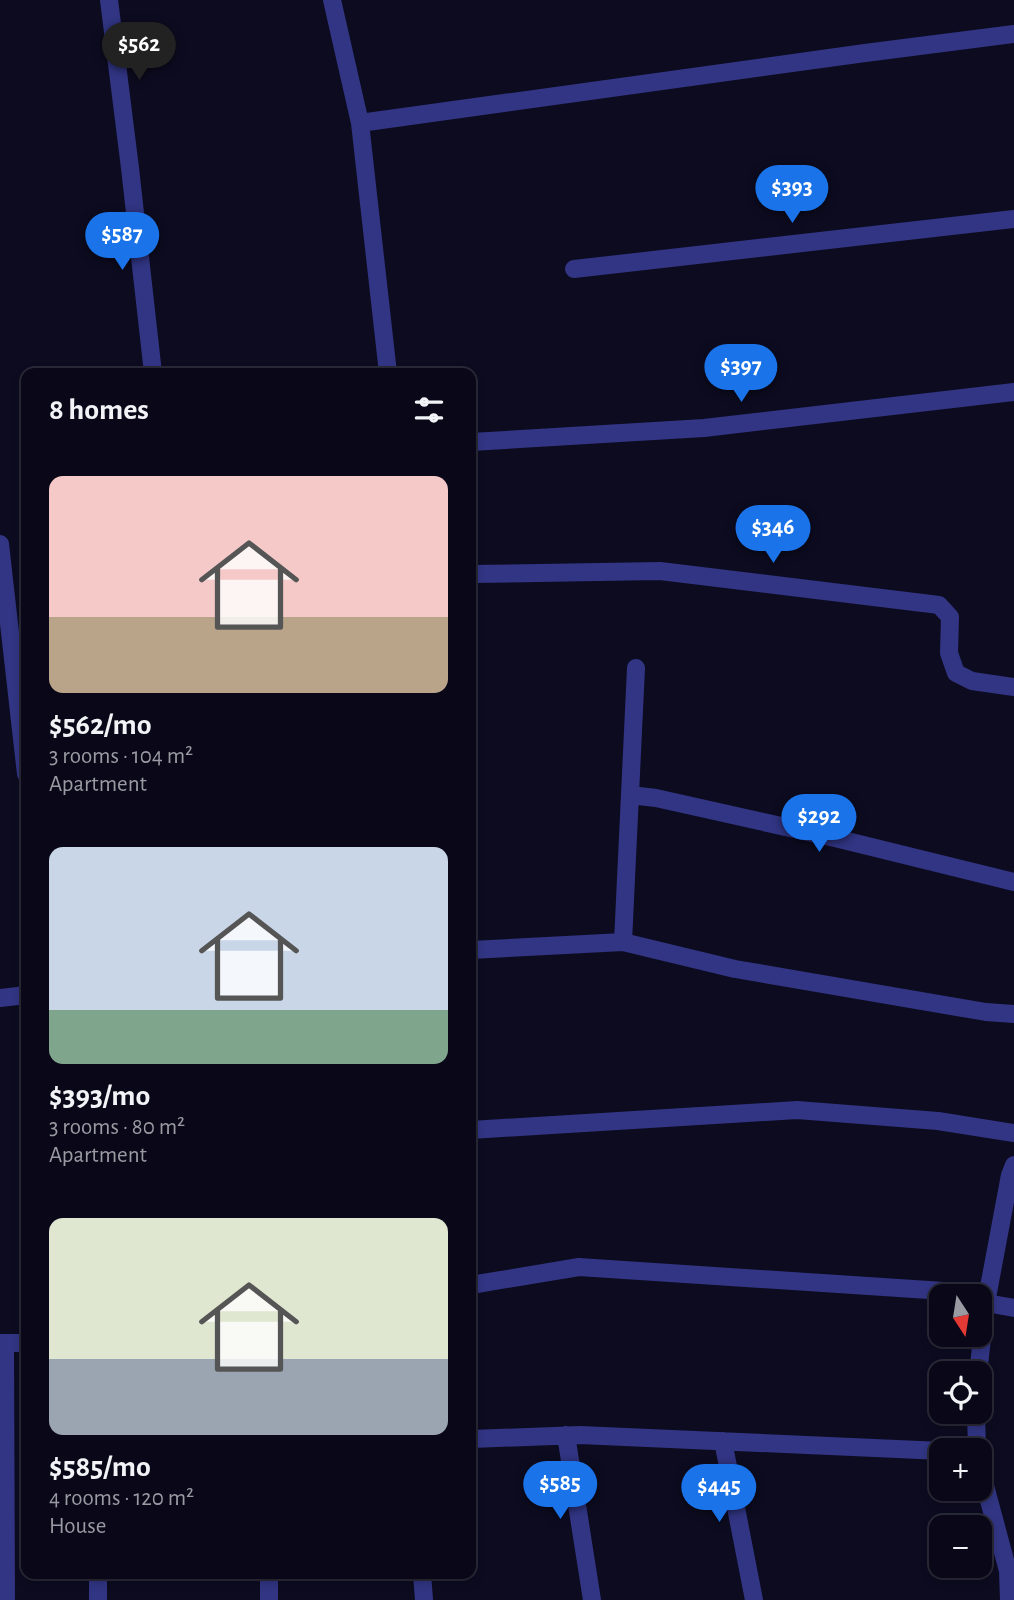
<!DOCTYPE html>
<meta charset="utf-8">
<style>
body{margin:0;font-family:"Alegreya Sans",sans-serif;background:#131121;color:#f1f3f6;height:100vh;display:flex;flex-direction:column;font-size:26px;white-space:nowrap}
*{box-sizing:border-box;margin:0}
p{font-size:23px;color:#999aa2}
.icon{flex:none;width:38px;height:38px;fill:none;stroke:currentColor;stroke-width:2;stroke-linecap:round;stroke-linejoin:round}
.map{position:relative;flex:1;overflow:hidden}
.sheet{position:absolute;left:21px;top:368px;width:455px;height:1211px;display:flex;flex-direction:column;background:#0a0818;border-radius:14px;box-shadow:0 4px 10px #0003,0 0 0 2px #2a2937}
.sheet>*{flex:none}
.needle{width:46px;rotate:168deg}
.fabs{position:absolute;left:929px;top:1284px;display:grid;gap:14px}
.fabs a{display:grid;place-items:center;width:63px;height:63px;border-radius:14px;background:#0a0818;box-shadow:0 4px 10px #0003,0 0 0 2px #2a2937;font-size:35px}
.price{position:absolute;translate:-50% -60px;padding:0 16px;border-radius:24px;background:#1a73e8;color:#fff;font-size:23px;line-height:46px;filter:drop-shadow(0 2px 4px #0008)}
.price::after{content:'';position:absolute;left:50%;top:42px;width:21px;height:16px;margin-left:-10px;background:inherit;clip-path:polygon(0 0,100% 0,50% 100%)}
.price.current{background:#222;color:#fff}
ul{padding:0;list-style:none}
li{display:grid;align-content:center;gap:14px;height:371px;padding:0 28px}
li span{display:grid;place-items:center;height:217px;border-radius:14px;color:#555}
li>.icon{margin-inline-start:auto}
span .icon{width:126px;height:126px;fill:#fffc;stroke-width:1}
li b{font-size:30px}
h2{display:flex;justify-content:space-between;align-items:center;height:84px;padding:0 28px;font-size:30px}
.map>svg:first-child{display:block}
</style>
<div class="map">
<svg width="1014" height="1600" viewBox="0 0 1014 1600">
<rect width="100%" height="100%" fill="#0d0b20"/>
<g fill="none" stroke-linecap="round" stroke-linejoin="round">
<!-- minor -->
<path stroke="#313583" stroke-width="18" d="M109,0L130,168L153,373
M332,0L360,123L388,373
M360,123L865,53L1014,34
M574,269L1014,219
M471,442L704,428L1014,392
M0,544L26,774
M471,574L660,571L939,605L950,617L949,653L956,673L972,681L1014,687
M630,795L656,798L835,838L1014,882
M623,942L636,668
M471,950L623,942L735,969L986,1012L1014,1014
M0,998L26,995
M471,1130L797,1110L938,1121L1014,1133
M471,1285L579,1267L959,1292L971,1297
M980,1301L986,1303L1014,1308
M0,1343H26
M5,1343L6,1600
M566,1435L592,1600
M471,1439L580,1435L942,1451
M723,1441L754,1600
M269,1573V1600
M422,1573L424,1600
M98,1600V1573"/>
<!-- tertiary -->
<path stroke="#313583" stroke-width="18" d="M978,1374L986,1303L1010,1175L1014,1165
M976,1412L977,1451
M980,1467L1008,1571L1009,1600"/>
</g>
</svg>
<div class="fabs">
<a><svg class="needle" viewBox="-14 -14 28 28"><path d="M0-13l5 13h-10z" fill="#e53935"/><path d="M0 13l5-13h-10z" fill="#999aa2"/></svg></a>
<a><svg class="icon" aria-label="locate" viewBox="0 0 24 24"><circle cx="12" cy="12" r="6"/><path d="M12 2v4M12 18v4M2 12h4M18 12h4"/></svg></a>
<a>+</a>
<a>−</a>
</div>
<b class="price current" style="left:139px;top:82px">$562</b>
<b class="price" style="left:792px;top:225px">$393</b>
<b class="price" style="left:122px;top:272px">$587</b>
<b class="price" style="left:741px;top:404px">$397</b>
<b class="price" style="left:773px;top:565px">$346</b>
<b class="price" style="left:819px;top:854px">$292</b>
<b class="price" style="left:560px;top:1521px">$585</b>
<b class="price" style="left:719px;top:1524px">$445</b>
<section class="sheet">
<h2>8 homes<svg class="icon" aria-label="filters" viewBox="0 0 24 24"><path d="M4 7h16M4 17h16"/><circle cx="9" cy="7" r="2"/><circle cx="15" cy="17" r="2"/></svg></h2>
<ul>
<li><span style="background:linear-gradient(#f6c9c9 65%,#b9a48a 0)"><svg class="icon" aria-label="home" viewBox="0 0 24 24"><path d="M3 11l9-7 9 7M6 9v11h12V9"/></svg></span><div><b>$562/mo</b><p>3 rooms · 104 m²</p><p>Apartment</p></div></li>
<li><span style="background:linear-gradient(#c9d6e8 75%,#7fa58c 0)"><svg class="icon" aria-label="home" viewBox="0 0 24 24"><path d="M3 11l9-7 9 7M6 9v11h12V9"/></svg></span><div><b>$393/mo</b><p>3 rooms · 80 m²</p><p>Apartment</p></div></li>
<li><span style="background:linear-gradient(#dfe7d0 65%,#9aa5b1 0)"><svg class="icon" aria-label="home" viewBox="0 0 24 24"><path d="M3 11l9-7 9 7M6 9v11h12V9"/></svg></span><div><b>$585/mo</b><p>4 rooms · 120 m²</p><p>House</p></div></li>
</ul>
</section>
</div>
